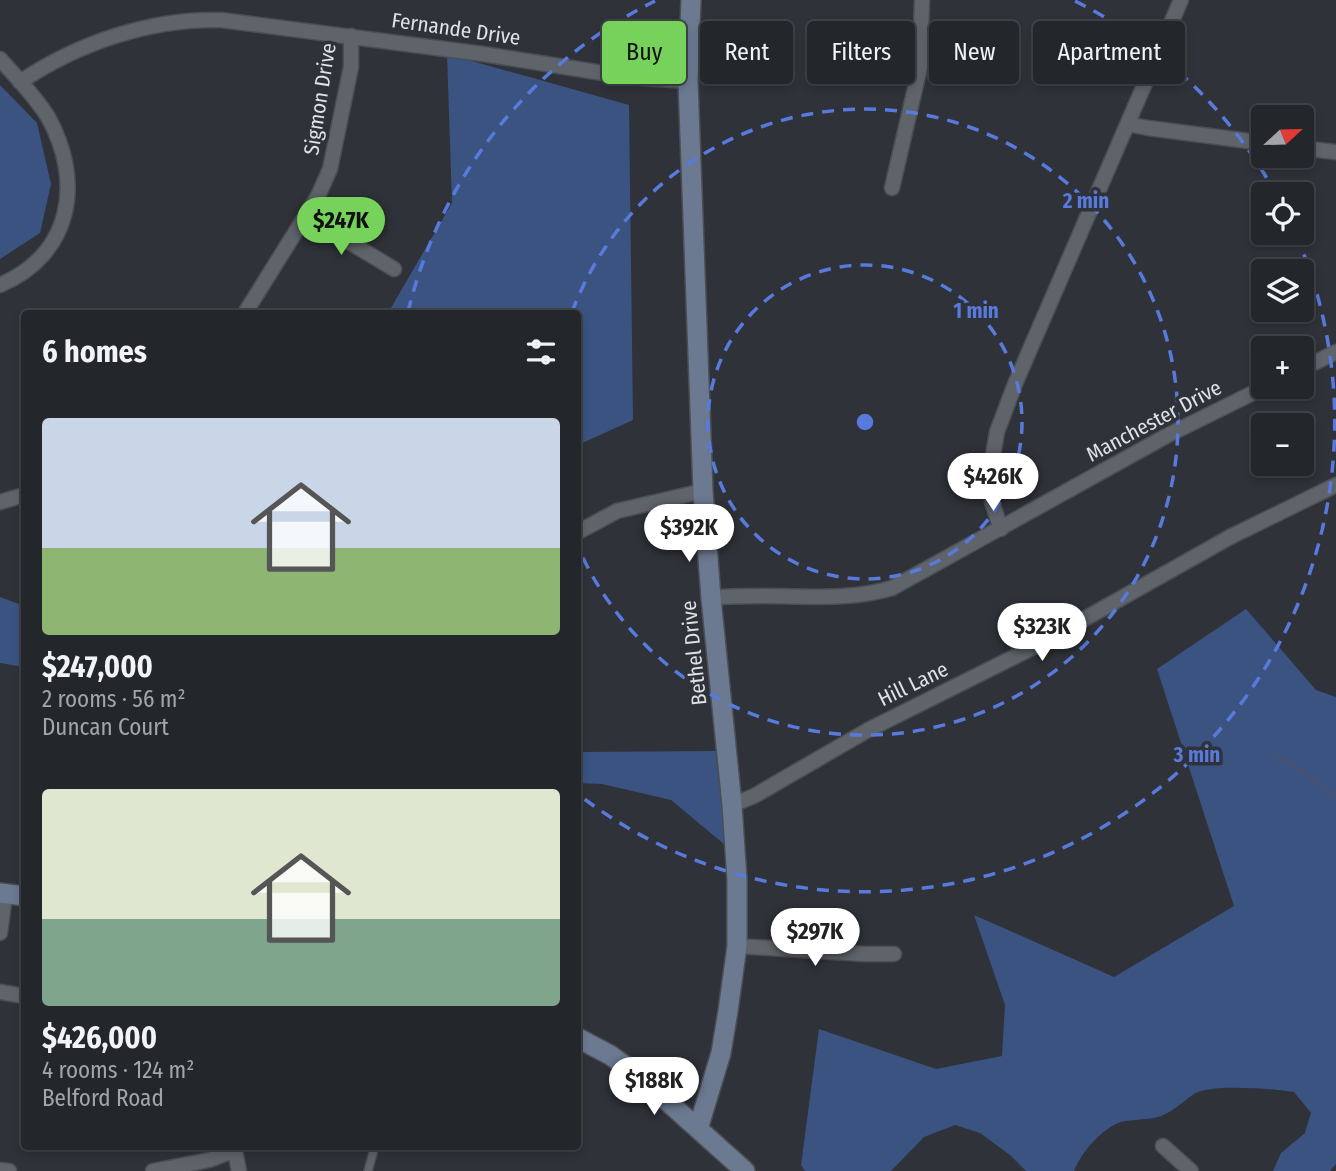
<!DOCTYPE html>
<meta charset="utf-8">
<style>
body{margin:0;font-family:"Fira Sans Condensed",sans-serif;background:#2f3237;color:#f1f3f6;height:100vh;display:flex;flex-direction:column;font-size:26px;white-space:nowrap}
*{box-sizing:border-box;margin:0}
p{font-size:23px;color:#a3a5a9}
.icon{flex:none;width:38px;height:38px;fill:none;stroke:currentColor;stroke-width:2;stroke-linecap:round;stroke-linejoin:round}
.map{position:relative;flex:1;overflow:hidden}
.details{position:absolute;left:21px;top:310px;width:560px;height:840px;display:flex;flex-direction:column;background:#23262b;border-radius:7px;box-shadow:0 4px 10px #0003,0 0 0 2px #404347}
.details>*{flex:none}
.hud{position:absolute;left:602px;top:21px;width:628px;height:63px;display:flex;gap:14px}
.needle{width:46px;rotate:68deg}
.fabs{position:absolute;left:1251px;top:105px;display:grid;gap:14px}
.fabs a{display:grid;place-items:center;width:63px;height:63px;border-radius:7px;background:#23262b;box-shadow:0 4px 10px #0003,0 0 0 2px #404347;font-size:35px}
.price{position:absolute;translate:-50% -60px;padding:0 16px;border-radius:24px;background:#fff;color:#222;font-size:23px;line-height:46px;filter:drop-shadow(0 2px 4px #0008)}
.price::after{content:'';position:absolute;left:50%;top:42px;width:21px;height:16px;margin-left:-10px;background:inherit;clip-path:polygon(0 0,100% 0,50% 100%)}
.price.on{background:#76d25a;color:#111}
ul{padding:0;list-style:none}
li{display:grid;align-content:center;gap:14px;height:371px;padding:0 21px}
li span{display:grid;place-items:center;height:217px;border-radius:7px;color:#555}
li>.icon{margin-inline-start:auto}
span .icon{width:126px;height:126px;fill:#fffc;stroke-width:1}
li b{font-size:30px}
h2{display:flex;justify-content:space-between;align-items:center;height:84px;padding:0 21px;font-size:30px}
.pill{padding:0 24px;border-radius:7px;background:#23262b;box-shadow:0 4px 10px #0003,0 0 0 2px #404347;font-size:24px;line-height:63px}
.pill.on{background:#76d25a;color:#111}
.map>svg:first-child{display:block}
</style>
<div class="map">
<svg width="1336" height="1171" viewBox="0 0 1336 1171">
<rect width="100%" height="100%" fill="#2f3239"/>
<!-- green -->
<path fill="#3b5381" d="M447,54L629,105L633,420L578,445V313H388L452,203Z
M0,85L37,123L51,184L40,233L0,259Z
M0,597L24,606V667L0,663Z
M1246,609L1316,690L1336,697V1164L1330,1171H1273L1281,1153L1305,1133L1311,1113L1294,1092C1275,1089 1209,1083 1194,1094C1182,1102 1172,1113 1158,1117C1147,1120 1133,1119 1121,1122C1102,1128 1081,1153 1074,1171H1026L1010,1155L980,1133L955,1125L924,1137L891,1171H805L801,1165L819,1029L936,1069L1002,1056L1005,1005L974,915L1114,977L1234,906L1157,669Z
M717,751L725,845L671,800L602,784L578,783V752Z"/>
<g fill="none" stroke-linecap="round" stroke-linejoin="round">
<!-- stream -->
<path stroke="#465272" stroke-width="3.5" d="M1275,756L1296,767L1336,797"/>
<defs>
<path id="lane" d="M368,1171L375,1146"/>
<path id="street" d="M0,59C16,77 35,96 48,117C84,182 72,254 0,285
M20,82C78,43 151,18 221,20L483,54L628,77L688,81
M1128,124L1148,128L1264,143
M1302,148L1336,152
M892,188L920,67L922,0
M306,216L394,269
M245,313L318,196L330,169L351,67V36
M1302,369L1336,352
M0,502L24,495
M1001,529L992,502V461L997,432L1015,384L1181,0
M578,532L617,511L703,491
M711,598C770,591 836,605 892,588L1168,435L1265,387
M732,805L754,796L868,730L1038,645L1230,537L1336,485
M0,933L5,894
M737,946L864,954H894
M0,992L24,996
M234,1146L239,1171
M1163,1146L1191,1171
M0,1170L9,1171
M153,1171L209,1160L235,1150"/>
<path id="secondary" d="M691,0L688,81L703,491L711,598L732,805L737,880V946L728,1011L721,1053L698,1129
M0,893L24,896
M578,1038L610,1055L638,1075L745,1171"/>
</defs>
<!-- lane casing -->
<use href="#lane" stroke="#4b4e53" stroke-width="10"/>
<!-- street casing -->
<use href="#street" stroke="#4b4e53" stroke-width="17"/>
<!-- secondary casing -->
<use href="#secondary" stroke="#4b4e53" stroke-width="22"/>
<!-- lane -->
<use href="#lane" stroke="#5f646b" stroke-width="7"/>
<!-- street -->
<use href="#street" stroke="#5f646b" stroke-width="14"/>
<!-- secondary -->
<use href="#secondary" stroke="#6b7991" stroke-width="19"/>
</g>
<!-- distance rings -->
<g fill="none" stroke="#577adc" stroke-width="3.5" stroke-dasharray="12 9">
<circle cx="865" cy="422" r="157"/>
<path d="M572 312A313 313 0 1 1 578 547"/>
<path d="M408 312A470 470 0 0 1 655 1M1075 1A470 470 0 0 1 1276 194M1296 235A470 470 0 0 1 579 795"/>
</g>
<g text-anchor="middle" stroke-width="7" stroke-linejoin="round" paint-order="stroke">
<!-- street labels -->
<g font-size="21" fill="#dfe2e6" stroke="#2f3239">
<text transform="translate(456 29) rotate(8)" y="7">Fernande Drive</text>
<text transform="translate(320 99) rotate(-81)" y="7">Sigmon Drive</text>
<text transform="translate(1154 421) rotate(-28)" y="7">Manchester Drive</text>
<text transform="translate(694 653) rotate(-96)" y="7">Bethel Drive</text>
<text transform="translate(913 684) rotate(-26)" y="7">Hill Lane</text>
</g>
</g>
<circle cx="865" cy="422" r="10" fill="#577adc" stroke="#2f3239" stroke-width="3.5"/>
<g font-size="21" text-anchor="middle" font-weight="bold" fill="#577adc" stroke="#2f3239" stroke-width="7" stroke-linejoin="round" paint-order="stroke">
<text x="1086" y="208">2 min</text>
<text x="976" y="318">1 min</text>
<text x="1197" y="762">3 min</text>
</g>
</svg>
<div class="fabs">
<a><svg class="needle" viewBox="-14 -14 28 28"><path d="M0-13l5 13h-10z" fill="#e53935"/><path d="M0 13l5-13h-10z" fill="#a3a5a9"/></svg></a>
<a><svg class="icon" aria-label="locate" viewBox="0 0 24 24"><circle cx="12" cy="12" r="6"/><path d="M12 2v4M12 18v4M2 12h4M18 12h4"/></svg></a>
<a><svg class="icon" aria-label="layers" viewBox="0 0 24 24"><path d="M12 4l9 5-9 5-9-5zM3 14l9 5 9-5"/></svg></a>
<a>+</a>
<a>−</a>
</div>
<b class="price on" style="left:341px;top:257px">$247K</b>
<b class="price" style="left:993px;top:513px">$426K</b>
<b class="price" style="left:689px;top:564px">$392K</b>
<b class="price" style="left:1042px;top:663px">$323K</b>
<b class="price" style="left:815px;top:968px">$297K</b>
<b class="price" style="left:654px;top:1117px">$188K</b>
<div class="hud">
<a class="pill on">Buy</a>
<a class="pill">Rent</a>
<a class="pill">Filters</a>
<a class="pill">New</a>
<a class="pill">Apartment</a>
</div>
<section class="details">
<h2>6 homes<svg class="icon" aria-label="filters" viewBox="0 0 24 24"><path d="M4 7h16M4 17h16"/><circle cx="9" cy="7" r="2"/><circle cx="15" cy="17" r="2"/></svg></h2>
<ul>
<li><span style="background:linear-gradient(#c9d6e8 60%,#8fb573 0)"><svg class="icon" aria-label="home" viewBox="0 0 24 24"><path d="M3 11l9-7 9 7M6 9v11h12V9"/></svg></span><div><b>$247,000</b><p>2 rooms · 56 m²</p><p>Duncan Court</p></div></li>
<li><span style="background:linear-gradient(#dfe7d0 60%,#7fa58c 0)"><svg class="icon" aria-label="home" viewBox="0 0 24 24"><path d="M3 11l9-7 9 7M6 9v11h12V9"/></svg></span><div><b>$426,000</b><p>4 rooms · 124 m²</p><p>Belford Road</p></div></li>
</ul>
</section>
</div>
